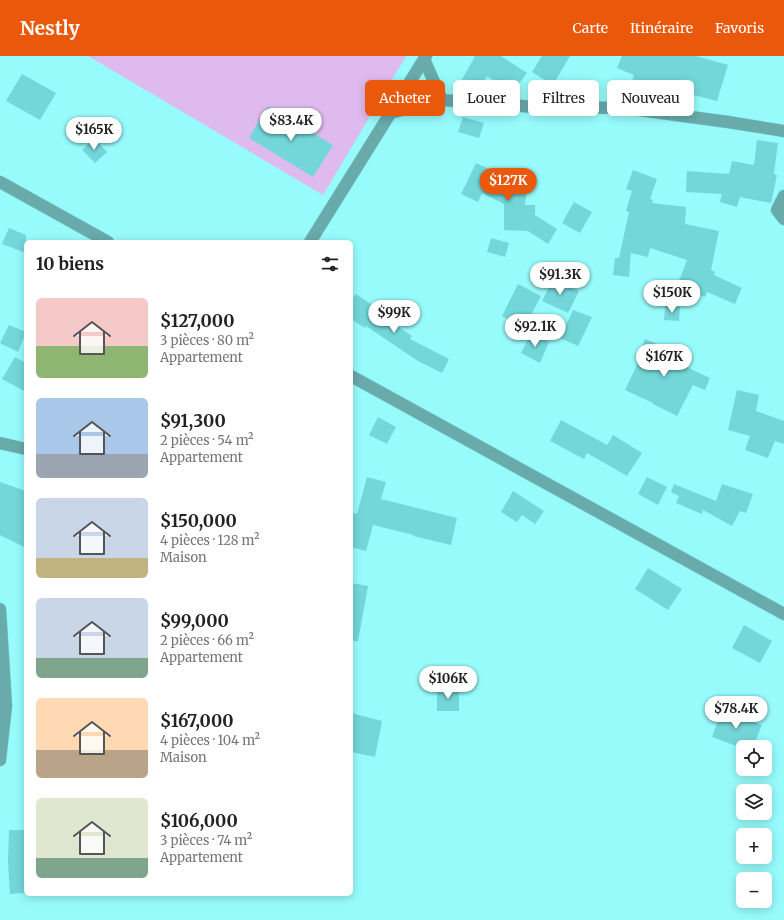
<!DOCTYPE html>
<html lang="fr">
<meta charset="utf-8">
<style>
body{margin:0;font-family:Merriweather,serif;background:#f6f6f6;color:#222;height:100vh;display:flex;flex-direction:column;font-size:15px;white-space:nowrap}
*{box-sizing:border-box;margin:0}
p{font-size:13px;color:#767676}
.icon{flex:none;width:22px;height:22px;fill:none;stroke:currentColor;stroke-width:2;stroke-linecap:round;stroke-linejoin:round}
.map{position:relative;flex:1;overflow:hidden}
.panel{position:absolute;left:24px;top:184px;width:329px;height:656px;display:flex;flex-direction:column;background:#fff;border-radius:6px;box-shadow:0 2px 10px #0003}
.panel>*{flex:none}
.top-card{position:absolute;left:365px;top:24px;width:359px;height:36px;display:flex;gap:8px}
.fabs{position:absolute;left:736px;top:684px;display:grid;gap:8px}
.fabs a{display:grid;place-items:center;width:36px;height:36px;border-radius:6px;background:#fff;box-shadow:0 2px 10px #0003;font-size:20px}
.price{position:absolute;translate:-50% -34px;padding:0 9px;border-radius:14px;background:#fff;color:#222;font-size:13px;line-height:26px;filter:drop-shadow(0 1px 2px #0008)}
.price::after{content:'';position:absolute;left:50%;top:24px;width:12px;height:9px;margin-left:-6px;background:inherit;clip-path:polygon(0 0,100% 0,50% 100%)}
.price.active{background:#ea580c;color:#fff}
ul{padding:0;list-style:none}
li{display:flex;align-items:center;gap:12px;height:100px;padding:0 12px}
li span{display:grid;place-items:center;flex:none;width:112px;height:80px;border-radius:6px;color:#555}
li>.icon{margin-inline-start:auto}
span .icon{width:48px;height:48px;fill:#fffc;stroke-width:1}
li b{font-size:17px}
h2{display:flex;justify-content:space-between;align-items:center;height:48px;padding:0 12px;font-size:17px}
.pill{padding:0 14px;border-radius:6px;background:#fff;box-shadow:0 2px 10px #0003;font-size:14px;line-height:36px}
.pill.active{background:#ea580c;color:#fff}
header{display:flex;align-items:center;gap:24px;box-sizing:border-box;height:56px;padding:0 20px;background:#ea580c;color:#fff}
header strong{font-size:19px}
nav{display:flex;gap:22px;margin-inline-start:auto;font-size:14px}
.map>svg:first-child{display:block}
</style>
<header>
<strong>Nestly</strong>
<nav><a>Carte</a><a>Itinéraire</a><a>Favoris</a></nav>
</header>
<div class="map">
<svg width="784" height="864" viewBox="0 0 784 864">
<rect width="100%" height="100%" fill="#97fbfc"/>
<!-- green -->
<path fill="#dfbaee" d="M88,0H406L323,139Z"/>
<!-- building -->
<path fill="#73d7d9" d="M475,0H501L527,17L512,37L487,20L477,38L459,29Z
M542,0H570L553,29L532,16Z
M622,0H696L728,9L717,45L682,36L681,39L657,32L653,48L640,45V42L628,38L634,19L617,12Z
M22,18L56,37L40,64L6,45Z
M268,50L333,89L313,121L249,82Z
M463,61L484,67L479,82L458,76Z
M94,82L107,96L95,107L82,94Z
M757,84L778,87L774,118L777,119L771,147L740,141L737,151L720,146L722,138L686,136L687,115L729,118L732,105L754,109Z
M476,107L520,127L514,138H526L525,149H535V159L557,173L548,188L528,175L504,174V148L482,137L478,146L461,138Z
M633,114L657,123L650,143L653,144L652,147L686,151L685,168L719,175L711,214L715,216L714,219L742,232L735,248L707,236L705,241L677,230L687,204L650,192L648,201L631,197L629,221L613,219L615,202H619L629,156L626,155L632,135L626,133Z
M574,146L592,156L580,177L562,167Z
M9,172L26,179V197L2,188Z
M491,182L509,187L505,201L487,196Z
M553,223L579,235L568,257L542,245Z
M518,228L541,240L524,272L502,260Z
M356,238L378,253L376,256L412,280L410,283L449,303L442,317L418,305L366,270L365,272L351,263V245Z
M665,250L680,251L679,265L664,264Z
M573,254L592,261L578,290L560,282Z
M9,269L26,276L18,296L0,287Z
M531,277L549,286L540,307L521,297Z
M645,283L686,300L682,309L710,322L705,334L693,329L677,360L653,348V347L625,334L638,307L636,306Z
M15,301L26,307V336L2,323Z
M737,334L759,339L756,355L784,365V388L775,385L768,402L745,394L750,380L728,374Z
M378,361L396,371L387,388L369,379Z
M561,364L607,389L613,379L642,397L627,420L587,397L584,403L550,385Z
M367,421L386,426L381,443L457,462L451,489L413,480L414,479L373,469L366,495L351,491V456L357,458Z
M647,421L667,431L658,449L638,438Z
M0,426L26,435V492L0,479Z
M674,428L716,445L722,428L753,438L746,457L740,455L732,470L703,454L702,458L676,447L679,440L671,436Z
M513,435L544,455L535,468L522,459L517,466L501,456Z
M648,512L682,533L668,554L635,533Z
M351,527L368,530L358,585H351Z
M744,569L772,585L760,607L732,592Z
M437,634H459V655H437Z
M722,654L762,669L753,691H739L712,681Z
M351,657L382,665L375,701L351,696Z
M9,774H26V837L10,838L8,806Z"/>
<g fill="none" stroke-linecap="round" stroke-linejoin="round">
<defs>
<path id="minor" d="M424,3L442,44
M390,57L442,44L535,51L624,52L728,66L784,75
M0,126L108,186
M784,140L777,154L784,163
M310,186L426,0
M351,320L784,558
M0,387L26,393
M0,553L6,650L0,704"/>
</defs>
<!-- minor casing -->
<use href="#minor" stroke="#7fd8d9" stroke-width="13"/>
<!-- minor -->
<use href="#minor" stroke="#69aaab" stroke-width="12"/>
</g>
</svg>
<div class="fabs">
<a><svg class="icon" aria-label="locate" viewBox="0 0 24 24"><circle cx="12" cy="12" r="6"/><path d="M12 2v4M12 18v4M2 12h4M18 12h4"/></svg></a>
<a><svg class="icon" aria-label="layers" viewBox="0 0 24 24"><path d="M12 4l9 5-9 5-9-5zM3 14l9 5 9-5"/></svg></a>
<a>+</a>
<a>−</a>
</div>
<b class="price" style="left:291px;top:86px">$83.4K</b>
<b class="price" style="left:94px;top:95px">$165K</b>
<b class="price active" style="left:508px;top:146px">$127K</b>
<b class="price" style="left:560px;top:240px">$91.3K</b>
<b class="price" style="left:672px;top:258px">$150K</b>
<b class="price" style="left:394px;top:278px">$99K</b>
<b class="price" style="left:535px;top:292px">$92.1K</b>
<b class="price" style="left:664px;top:322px">$167K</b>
<b class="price" style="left:448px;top:644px">$106K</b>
<b class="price" style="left:736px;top:674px">$78.4K</b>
<div class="top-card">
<a class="pill active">Acheter</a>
<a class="pill">Louer</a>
<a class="pill">Filtres</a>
<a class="pill">Nouveau</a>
</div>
<section class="panel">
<h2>10 biens<svg class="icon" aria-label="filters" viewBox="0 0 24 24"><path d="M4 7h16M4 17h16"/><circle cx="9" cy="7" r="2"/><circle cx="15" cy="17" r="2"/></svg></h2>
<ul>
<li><span style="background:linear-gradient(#f6c9c9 60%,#8fb573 0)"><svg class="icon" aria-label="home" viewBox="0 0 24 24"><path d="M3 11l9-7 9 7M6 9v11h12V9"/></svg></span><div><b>$127,000</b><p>3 pièces · 80 m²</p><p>Appartement</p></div></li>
<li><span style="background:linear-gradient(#a9c7e8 70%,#9aa5b1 0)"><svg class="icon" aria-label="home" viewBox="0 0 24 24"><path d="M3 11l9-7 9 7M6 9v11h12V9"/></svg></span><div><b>$91,300</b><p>2 pièces · 54 m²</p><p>Appartement</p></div></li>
<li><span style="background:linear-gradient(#c9d6e8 75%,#c2b280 0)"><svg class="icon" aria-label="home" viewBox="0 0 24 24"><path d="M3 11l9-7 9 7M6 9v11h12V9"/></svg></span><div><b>$150,000</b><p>4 pièces · 128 m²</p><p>Maison</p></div></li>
<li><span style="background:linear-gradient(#c9d6e8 75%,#7fa58c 0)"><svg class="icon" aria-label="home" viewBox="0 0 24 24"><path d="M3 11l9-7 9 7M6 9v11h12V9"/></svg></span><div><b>$99,000</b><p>2 pièces · 66 m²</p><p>Appartement</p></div></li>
<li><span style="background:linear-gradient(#ffd9b3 65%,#b9a48a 0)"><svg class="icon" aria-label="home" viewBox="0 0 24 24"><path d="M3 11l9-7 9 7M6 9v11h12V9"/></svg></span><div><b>$167,000</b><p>4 pièces · 104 m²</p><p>Maison</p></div></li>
<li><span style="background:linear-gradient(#dfe7d0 75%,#7fa58c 0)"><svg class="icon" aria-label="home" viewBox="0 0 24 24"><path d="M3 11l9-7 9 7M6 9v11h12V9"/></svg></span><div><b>$106,000</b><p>3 pièces · 74 m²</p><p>Appartement</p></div></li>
</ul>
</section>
</div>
